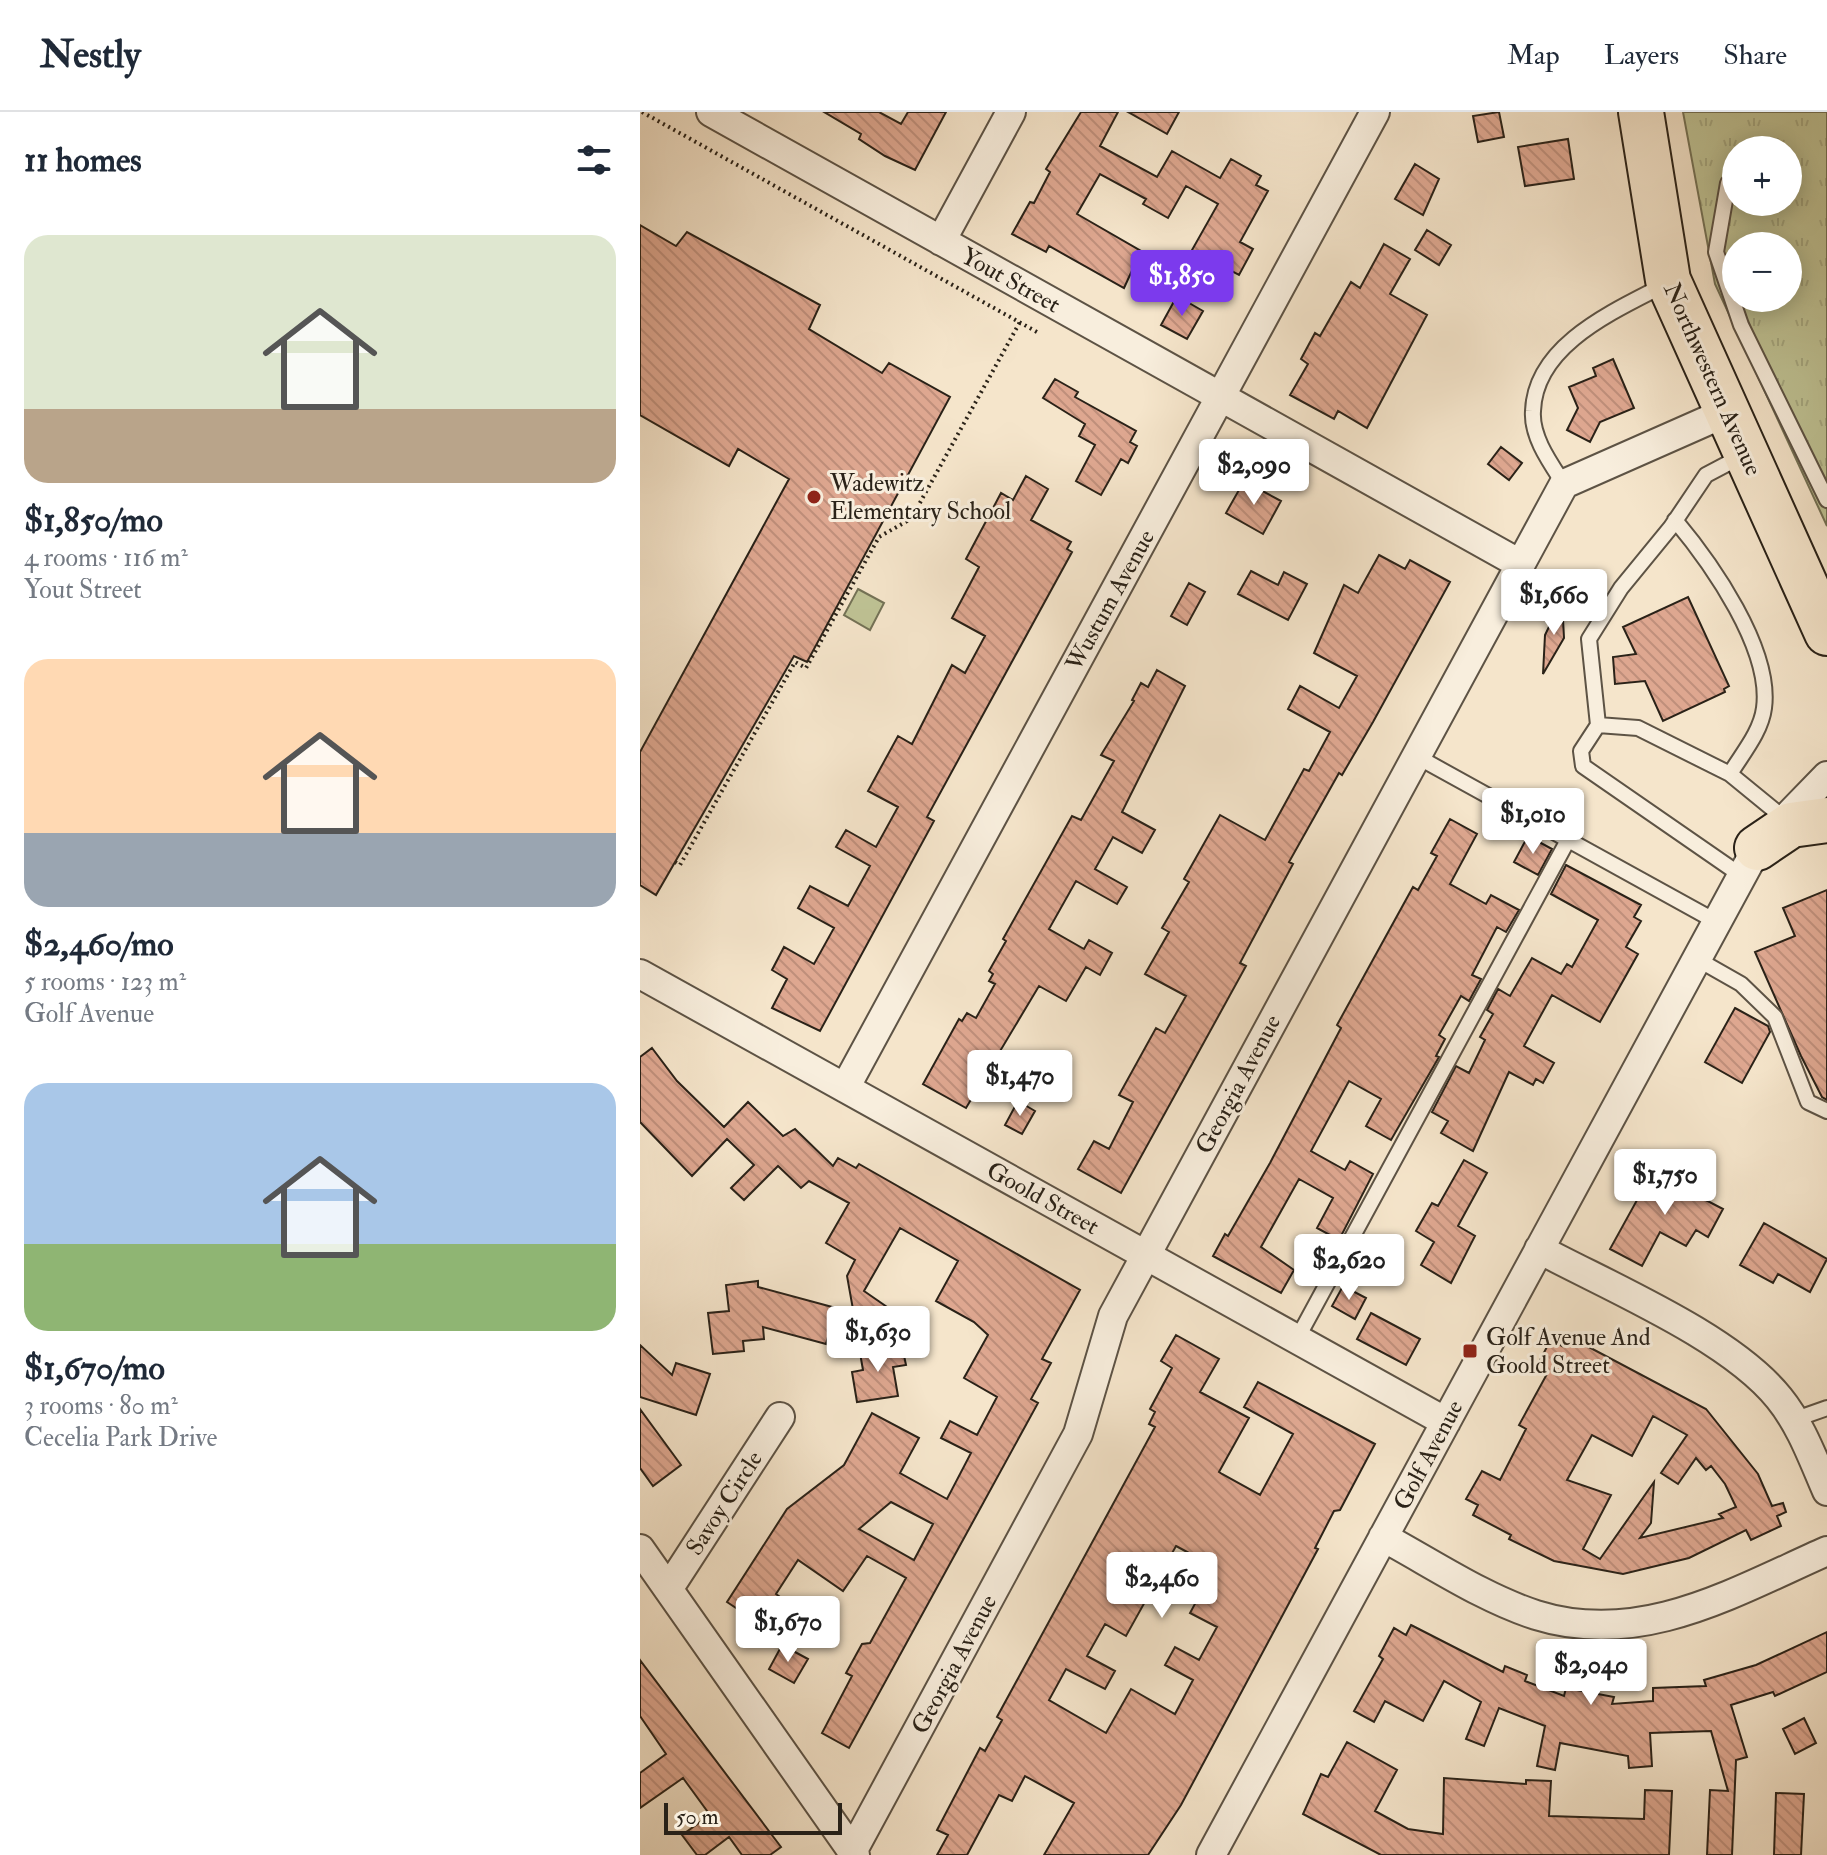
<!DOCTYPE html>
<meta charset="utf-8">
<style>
body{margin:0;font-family:"IM FELL Double Pica",serif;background:#f2f2f3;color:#1f2937;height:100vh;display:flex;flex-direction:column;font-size:30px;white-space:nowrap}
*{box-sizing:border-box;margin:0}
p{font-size:26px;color:#747a83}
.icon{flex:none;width:44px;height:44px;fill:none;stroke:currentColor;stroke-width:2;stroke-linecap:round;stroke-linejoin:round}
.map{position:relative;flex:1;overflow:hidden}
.drawer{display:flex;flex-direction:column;background:#fff;width:640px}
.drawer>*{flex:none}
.controls{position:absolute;left:1082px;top:24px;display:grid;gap:16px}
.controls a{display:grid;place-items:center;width:80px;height:80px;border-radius:50%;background:#fff;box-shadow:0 4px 20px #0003;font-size:40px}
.scale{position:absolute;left:24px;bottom:20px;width:178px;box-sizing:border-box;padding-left:8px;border:4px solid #2a2218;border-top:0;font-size:22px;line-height:28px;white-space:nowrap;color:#2a2218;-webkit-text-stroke:6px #f8eedd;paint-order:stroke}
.price{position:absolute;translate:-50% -68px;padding:0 18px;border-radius:8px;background:#fff;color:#222;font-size:26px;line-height:52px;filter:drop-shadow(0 2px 4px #0008)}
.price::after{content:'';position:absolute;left:50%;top:48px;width:24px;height:18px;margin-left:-12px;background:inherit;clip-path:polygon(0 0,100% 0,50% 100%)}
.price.selected{background:#7c3aed;color:#fff}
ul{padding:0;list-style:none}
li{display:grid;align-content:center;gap:16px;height:424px;padding:0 24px}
li span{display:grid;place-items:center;height:248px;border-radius:24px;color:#555}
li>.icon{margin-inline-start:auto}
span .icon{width:144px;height:144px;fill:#fffc;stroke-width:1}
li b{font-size:34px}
h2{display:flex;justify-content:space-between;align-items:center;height:96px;padding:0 24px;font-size:34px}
header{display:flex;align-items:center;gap:48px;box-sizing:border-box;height:112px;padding:0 40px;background:#fff;border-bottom:2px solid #e0e1e3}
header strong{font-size:38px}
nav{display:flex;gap:44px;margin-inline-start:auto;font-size:28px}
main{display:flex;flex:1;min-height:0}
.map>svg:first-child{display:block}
</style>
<header>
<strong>Nestly</strong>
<nav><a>Map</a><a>Layers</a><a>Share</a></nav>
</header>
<main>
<section class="drawer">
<h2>11 homes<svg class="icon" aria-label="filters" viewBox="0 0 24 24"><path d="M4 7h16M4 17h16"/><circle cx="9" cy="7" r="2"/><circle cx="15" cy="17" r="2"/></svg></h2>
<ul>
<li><span style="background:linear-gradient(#dfe7d0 70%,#b9a48a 0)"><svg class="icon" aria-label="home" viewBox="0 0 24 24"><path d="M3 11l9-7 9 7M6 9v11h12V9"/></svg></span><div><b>$1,850/mo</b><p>4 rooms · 116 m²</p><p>Yout Street</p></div></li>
<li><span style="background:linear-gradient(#ffd9b3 70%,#9aa5b1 0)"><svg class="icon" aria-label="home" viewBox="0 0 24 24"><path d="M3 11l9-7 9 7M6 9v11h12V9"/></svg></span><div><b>$2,460/mo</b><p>5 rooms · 123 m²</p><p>Golf Avenue</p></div></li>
<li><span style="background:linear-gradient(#a9c7e8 65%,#8fb573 0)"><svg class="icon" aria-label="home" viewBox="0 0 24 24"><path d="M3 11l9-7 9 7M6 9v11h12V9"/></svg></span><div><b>$1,670/mo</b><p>3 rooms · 80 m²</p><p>Cecelia Park Drive</p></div></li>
</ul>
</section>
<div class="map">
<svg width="1187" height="1743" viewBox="0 0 1187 1743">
<defs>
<pattern id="grass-tufts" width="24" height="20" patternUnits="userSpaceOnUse" patternTransform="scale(2)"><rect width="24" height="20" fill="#bfc395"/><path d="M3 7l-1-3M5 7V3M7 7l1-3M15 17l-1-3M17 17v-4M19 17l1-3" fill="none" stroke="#a4a780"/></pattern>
<pattern id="building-back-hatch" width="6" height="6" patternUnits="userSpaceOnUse" patternTransform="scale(2)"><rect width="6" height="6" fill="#dea790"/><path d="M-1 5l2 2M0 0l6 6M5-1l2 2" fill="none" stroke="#bf8f7b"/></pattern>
</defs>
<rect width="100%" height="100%" fill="#f5e5cb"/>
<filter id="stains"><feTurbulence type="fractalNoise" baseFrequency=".0025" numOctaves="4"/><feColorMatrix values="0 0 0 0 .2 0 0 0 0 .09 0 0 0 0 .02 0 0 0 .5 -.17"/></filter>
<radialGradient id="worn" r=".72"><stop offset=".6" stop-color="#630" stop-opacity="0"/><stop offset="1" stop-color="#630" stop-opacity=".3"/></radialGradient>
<!-- grass -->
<path fill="url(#grass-tufts)" stroke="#747256" stroke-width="2" fill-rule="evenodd" d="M1043,0H1187V414L1075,172ZM1096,38H1148V90H1096ZM1096,134H1148V186H1096Z"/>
<!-- park -->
<path fill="#bfc395" stroke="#747256" stroke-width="2" d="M218,477L244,491L230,518L204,503Z"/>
<!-- building -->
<path fill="url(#building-back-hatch)" stroke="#2a2218" stroke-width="2" fill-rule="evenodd" d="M184,0H239L261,12L268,0H306L275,58L245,44L219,27L221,22Z
M441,0H478L460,34L517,65L532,39L580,66L591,47L621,64L616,73L628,79L600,130L613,137L599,163L552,138L578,92L546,74L528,106L503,92L506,87L460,62L437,102L501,139L484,176L409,134L406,140L372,122L390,90L394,91L410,60L406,57Z
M488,0H539L527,22Z
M859,0L864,25L838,30L833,4Z
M928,27L934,67L885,74L878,35Z
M775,52L799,67L783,103L755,87Z
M0,113L36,134L47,120L180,193L169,217L242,261L249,251L310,285L167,550L154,544L16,783L0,773V640L149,367L98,337L89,354L0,303Z
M787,118L811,133L799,153L775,138Z
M744,132L770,147L750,182L787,203L727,316L698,299L694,307L650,283L668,252L661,247L675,221L680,224L711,170L720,176Z
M537,184L563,199L547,227L521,213Z
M973,247L994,296L960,310L950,330L927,318L938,296L929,275L956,264L953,256Z
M415,267L438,280L435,285L496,319L490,330L497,334L488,351L481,347L461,383L436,369L455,333L439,324L445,312L403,286Z
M861,335L882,351L869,368L848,352Z
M386,364L408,377L391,408L431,430L427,437L432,440L287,705L294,709L180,919L132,896L147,867L132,858L144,835L174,852L194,816L158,796L170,774L208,794L230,754L196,735L206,718L236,735L258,695L228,679L258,624L272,632L312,553L325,561L345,524L312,506L339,455L326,447L361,381L373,388Z
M604,369L641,389L623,422L586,401Z
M739,443L765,457L770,448L810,470L733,610L702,663L699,661L649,750L653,752L600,851L606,854L481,1081L438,1057L454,1029L469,1037L493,990L479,983L516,916L525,921L546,884L505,862L529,820L522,816L549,770L544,767L580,703L625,728L664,657L669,659L690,620L648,597L660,574L699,596L717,564L674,541L704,473L718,481Z
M611,459L638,473L644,460L667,472L648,508L598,482Z
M549,471L565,480L547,513L531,504Z
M1048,485L1089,574L1084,577L1085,580L1023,609L1005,569L975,572L973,545L996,542L983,515Z
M922,488L924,526L903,562L905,523Z
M517,558L545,574L482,700L515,718L502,741L473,725L455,757L487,775L477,792L436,769L409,817L444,837L449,828L472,841L460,863L446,855L426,889L399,874L326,996L283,972L319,907L322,909L327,901L336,906L355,872L349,869L353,862L349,859L366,829L363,827L432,704L441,708L474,649L461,643L494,589L492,588L501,571L508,575Z
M810,707L837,722L810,772L846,792L851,783L879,798L866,820L857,815L832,863L841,867L829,889L821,884L799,923L805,927L796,944L799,945L751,1028L726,1014L741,987L709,969L671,1039L705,1058L710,1049L733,1062L699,1128L677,1116L693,1086L659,1067L621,1135L654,1158L641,1181L573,1144L585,1122L588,1124L630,1051L701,916L697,913L773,775L778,778L797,744L791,741Z
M888,724L912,737L898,763L874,750Z
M926,753L1001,793L994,805L1001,809L986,835L998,842L960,910L912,883L884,934L914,951L903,971L896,967L893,973L869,960L833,1039L801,1021L808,1009L792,1000L816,954L829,961L845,928L840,925L853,902L847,898L858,877L870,884L892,846L921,862L927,852L932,855L958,808L911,782Z
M1187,778V988L1182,985L1161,944L1115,840L1155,824L1143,796Z
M1095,896L1128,914L1130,920L1102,971L1065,950Z
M12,936L37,969L84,1015L108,990L143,1024L155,1017L193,1054L198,1046L216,1056L219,1052L440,1178L402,1247L411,1251L391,1287L398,1291L209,1636L182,1621L212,1564L206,1561L222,1532L230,1531L266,1466L227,1444L203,1479L158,1448L136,1482L147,1490L125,1526L103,1512L108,1504L87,1490L147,1397L204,1353L232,1301L279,1326L260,1361L307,1387L331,1341L301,1326L310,1309L337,1323L357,1285L324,1266L348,1223L334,1210L296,1189L318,1149L260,1116L224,1179L260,1204L244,1225L214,1203L207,1164L215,1148L186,1131L209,1091L169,1069L161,1076L138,1054L104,1088L91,1076L114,1053L87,1027L52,1064L0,1010V945ZM251,1390L293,1412L274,1448L219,1417Z
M378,989L395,999L382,1022L365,1013Z
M824,1048L847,1061L818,1114L835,1124L811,1171L781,1153L794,1130L776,1119L792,1091L798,1094Z
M1013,1059L1039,1073L1045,1063L1064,1074L1058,1084L1083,1097L1068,1125L1056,1118L1046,1134L1020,1120L1002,1154L970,1137Z
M1124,1111L1187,1147L1170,1180L1138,1162L1133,1171L1100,1153Z
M118,1169V1175L196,1196L186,1232L123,1215L124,1227L103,1229L104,1239L73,1242L68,1201L89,1199L86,1173Z
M703,1174L726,1186L715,1207L692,1194Z
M731,1201L780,1227L766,1253L717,1227Z
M536,1223L579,1247L560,1280L609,1306L579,1360L582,1362L620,1383L653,1322L604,1295L618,1270L735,1332L700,1398L694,1399L675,1436L678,1437L541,1693L508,1743H404L434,1691L385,1664L372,1689L359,1683L327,1743H297L308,1723L297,1718L340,1636L345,1639L362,1608L357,1605L515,1315L509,1312L515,1300L510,1297L532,1256L521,1249ZM536,1434L575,1455L550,1501L577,1515L559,1548L535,1535L525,1553L553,1568L535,1602L491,1577L466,1621L409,1588L426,1557L465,1577L475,1559L447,1544L465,1512L486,1524Z
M928,1224L1066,1297L1118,1362L1132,1394L1143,1391L1146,1400L1137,1404L1141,1414L1111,1428L1106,1418L1049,1446L983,1462L914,1449L869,1427L871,1423L833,1403L838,1393L826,1387L842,1359L860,1368L886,1317L879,1313L907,1262L896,1256L911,1227L922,1234ZM1013,1304L1047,1323L1021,1361L1038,1372L1056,1346L1066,1358L1071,1354L1085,1372L1096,1395L1079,1402L1083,1406L1000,1426L1011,1411L1014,1370L960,1447L943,1437L971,1383L927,1368L952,1323L992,1344Z
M0,1233L32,1263L36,1251L70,1262L56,1303L0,1285Z
M262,1234L266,1253L253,1255L258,1284L217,1290L212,1260L223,1258L220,1241Z
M0,1297L41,1353L13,1374L0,1356Z
M771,1513L863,1560L865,1554L887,1563L885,1569L924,1584L926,1576L974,1585L972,1592L1013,1589V1576L1066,1574L1064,1568L1116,1553L1187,1520V1560L1135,1584L1133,1580L1091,1593L1107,1645L1096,1648L1092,1743H1067L1070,1678L1088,1679L1071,1619L1010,1621L1012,1654L989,1656L988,1644L920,1631L915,1658L897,1654L905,1614L859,1596L844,1634L826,1627L841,1590L804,1569L783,1609L745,1589L734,1610L714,1599L743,1547L739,1544L754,1516L766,1523Z
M142,1533L168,1547L154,1571L129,1557Z
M0,1548L141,1735L130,1743H102L89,1725L65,1743H57L42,1723L70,1703L43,1666L0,1696V1661L26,1642L0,1604Z
M1164,1606L1176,1631L1155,1642L1143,1617Z
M707,1630L757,1658L735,1699L768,1717L803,1722L804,1666L886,1672V1668L911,1669L909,1704L1004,1707L1005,1678L1032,1679L1029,1743H741L663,1702L681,1662L688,1665Z
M1136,1681L1164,1682L1161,1743H1134Z"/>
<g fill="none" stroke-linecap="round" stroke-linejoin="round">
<defs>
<path id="lane" d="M1088,71L1076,140L1101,213L1187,388
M1102,344L1066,363L1031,415L981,476L949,527L958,613L998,616L1090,662L1145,707
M924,372C911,352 891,325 893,299C895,233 974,199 1024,173
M1035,408C1071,451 1132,537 1124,596C1121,620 1102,642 1090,662
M958,613L941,639L943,654L1102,764
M776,644L1077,810
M1057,847L1101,872L1135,905L1168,990L1187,999
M657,1227L928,728
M1153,1308L1187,1296"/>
<path id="street" d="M71,0L880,452
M301,129L371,0
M0,862L806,1310
M205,976L735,0
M899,1137C970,1175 1090,1225 1139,1286C1161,1313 1173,1347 1187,1379
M743,1425C793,1452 843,1486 896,1503C1001,1536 1094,1480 1187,1439
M0,1437L215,1743
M29,1476L140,1305
M212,1740L438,1322L473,1204L924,372L1087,300
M571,1743L1117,736L1187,664"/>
<path id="primary" d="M1001,0L1028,168L1187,521
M1117,736L1151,713L1187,708"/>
</defs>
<!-- lane casing -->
<use href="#lane" stroke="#5d5345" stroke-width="18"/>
<!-- street casing -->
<use href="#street" stroke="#5d5345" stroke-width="32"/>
<!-- primary casing -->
<use href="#primary" stroke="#2a2218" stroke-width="48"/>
<!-- path -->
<path stroke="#2a2218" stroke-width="4" stroke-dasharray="2 4" stroke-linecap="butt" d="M2,0L397,220
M35,750L40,753L155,550L166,556L239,425L267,409L276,398L380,210"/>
<!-- lane -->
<use href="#lane" stroke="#f8eedd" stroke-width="14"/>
<!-- street -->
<use href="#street" stroke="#f8eedd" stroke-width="28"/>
<!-- primary -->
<use href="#primary" stroke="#f5e5cb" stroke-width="44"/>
</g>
<!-- markers -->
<g fill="#8f2418" stroke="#f8eedd" stroke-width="3">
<circle cx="174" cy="385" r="8"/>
<rect x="822" y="1231" width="16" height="16" rx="4"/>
</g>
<g text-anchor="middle" stroke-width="6" stroke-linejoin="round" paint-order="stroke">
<!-- street labels -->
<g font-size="24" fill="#2a2218" stroke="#f8eedd">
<text transform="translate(371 168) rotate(29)" y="8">Yout Street</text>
<text transform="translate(1073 267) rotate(66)" y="8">Northwestern Avenue</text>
<text transform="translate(470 488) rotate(-61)" y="8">Wustum Avenue</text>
<text transform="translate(598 972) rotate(-62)" y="8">Georgia Avenue</text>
<text transform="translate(403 1086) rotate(29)" y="8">Goold Street</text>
<text transform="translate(788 1343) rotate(-62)" y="8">Golf Avenue</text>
<text transform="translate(84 1391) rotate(-57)" y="8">Savoy Circle</text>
<text transform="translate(314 1552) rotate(-62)" y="8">Georgia Avenue</text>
</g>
<!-- poi labels -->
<g font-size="24" fill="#2a2218" stroke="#f8eedd" text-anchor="start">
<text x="190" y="379">Wadewitz<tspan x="190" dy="28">Elementary School</tspan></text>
<text x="846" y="1233">Golf Avenue And<tspan x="846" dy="28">Goold Street</tspan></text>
</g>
</g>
<rect width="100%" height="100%" filter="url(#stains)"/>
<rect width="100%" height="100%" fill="url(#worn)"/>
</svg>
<div class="controls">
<a>+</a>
<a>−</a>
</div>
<div class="scale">50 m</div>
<b class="price selected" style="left:542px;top:206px">$1,850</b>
<b class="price" style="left:614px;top:395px">$2,090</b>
<b class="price" style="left:914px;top:525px">$1,660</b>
<b class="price" style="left:893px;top:744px">$1,010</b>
<b class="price" style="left:380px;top:1006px">$1,470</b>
<b class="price" style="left:1025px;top:1105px">$1,750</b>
<b class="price" style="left:709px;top:1190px">$2,620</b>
<b class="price" style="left:238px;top:1262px">$1,630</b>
<b class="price" style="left:522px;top:1508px">$2,460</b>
<b class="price" style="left:148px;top:1552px">$1,670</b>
<b class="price" style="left:951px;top:1595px">$2,040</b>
</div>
</main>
